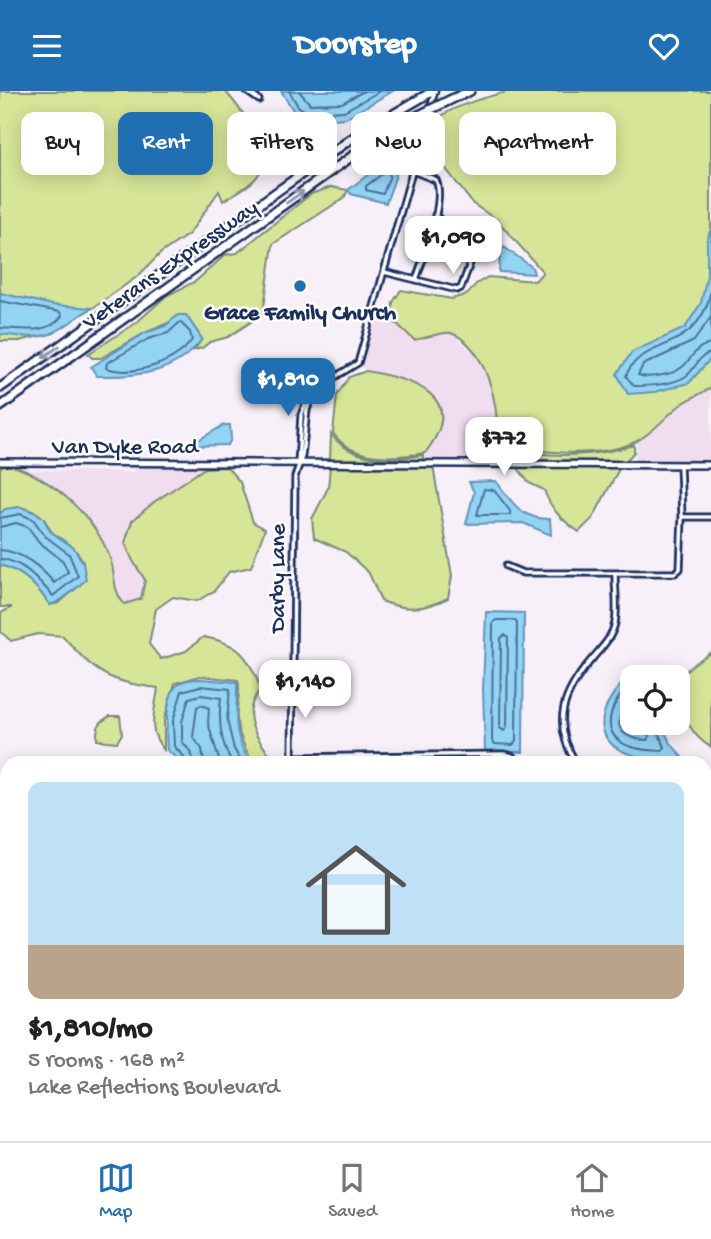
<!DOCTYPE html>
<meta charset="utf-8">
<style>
body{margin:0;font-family:"Gochi Hand",sans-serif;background:#f2f2f2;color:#202124;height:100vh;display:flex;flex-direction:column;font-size:26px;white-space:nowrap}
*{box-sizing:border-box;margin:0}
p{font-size:23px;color:#757577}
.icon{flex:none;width:38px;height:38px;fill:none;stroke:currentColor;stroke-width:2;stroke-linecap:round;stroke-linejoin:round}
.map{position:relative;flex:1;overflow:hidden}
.drawer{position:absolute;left:0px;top:665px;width:712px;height:385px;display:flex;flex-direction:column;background:#fff;border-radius:21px 21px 0 0;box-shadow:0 4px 18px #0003}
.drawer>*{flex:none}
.guide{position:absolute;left:21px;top:21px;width:670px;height:63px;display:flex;gap:14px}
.tools{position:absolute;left:620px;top:574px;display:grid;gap:14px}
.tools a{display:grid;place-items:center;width:70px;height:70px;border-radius:14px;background:#fff;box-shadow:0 4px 18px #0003;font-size:35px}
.price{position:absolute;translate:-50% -60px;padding:0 16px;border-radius:14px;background:#fff;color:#222;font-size:23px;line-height:46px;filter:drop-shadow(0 2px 4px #0008)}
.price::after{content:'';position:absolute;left:50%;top:42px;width:21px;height:16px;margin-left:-10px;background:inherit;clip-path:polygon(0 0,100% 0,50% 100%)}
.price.current{background:#1f6fb2;color:#fff}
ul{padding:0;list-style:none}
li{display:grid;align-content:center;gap:14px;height:371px;padding:0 28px}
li+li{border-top:2px solid #e0e0e0}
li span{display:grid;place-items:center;height:217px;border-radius:14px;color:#555}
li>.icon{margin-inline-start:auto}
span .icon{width:126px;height:126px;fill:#fffc;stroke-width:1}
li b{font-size:30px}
.tag{padding:0 24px;border-radius:14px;background:#fff;box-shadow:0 4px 18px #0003;font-size:24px;line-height:63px}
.tag.current{background:#1f6fb2;color:#fff}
header{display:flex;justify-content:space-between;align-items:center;height:91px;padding:0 28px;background:#1f6fb2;color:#fff;font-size:32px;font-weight:700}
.tabs{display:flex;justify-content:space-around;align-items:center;height:98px;border-top:2px solid #e0e0e0;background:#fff;font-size:19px;color:#757577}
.tabs a{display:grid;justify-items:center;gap:4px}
.tabs .current{color:#1f6fb2}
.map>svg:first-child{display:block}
</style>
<header><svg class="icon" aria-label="menu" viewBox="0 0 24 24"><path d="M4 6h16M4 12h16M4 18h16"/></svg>Doorstep<svg class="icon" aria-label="heart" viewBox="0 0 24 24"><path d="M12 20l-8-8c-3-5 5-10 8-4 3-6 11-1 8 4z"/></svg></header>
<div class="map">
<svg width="711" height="1050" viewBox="0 0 711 1050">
<rect width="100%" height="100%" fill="#f8f0f8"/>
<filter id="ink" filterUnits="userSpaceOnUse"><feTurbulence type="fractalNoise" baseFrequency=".0143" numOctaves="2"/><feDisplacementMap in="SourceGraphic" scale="14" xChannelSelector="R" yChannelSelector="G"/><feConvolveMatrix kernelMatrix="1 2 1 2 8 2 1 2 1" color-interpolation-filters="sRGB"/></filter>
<g filter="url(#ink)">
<!-- built -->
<path fill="#f0def0" d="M373,222L392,228L414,249L430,248L441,242H452L482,270L498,322L497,346L508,353L506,370H425V362L434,350L440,328L439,312L427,297L397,286L366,280L358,272Z
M711,297V371H635L636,351L663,331L681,313Z
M134,374H205L208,377L154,411L133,470L145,489L141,508L124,513L116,504L111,468L59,400L26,379L134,381Z"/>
<!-- green -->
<path fill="#d7e598" stroke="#798a7b" stroke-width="2" d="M0,0H225C241,18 278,64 255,88C247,97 233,103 223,110L219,100L189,143L161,162L138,185L93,217L77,224L54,242L19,250H0Z
M510,0H711V297C702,302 691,307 682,313C666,324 654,342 635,351C601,367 529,365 497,346C499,314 486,255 451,242C443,240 424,248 414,249L392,228L393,211L401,199L452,208L468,203L476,193L488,186L535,190L543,181L497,129L473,113L446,78L431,69L425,56C428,48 430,36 436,30C449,15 491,5 510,0Z
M331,96L348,99L344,107L273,153L263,223L228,246L210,251L202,257L194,259L202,248L186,224L145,242L101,267H92L88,263L136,232L166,205L196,190L225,164L237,162L311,103Z
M366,280C413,288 470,305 425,362C394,367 353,371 333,342L337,304L349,286Z
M331,343C352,372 391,369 423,364V370H330Z
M634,354V361L625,371H516L512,357C549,368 597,365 634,354Z
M9,374C52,386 95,426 110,467C116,484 112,499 124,513L141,508L145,489L133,470L125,452L132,430L154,411L205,377L227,376L240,391L253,431L265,438L251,476L229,481L214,500L197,510L173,506L156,518L149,553L161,568L186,560L203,546C239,552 248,564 261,598C237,625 258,648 276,672H253C245,658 238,644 237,629C235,615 242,602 238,589L200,585L175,592L164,629V659C146,639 155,621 158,597C107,590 97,584 63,545L38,543L11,550L1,541V522L12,516H0V474C23,480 37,495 50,514L59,512L80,494C81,488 84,478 83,472C80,459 63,450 53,442C48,438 48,433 44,428C35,416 11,412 0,423V376Z
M330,375H433L452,485L448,507C424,519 406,520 381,510L369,482L346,461L314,447L312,428L328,397Z
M517,376H620L593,427L579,441C562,429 551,419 544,399L529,392Z
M711,561V656C686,643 671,603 688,578C693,572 705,566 711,561Z
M110,625H120L122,643L117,651L97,649C96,636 99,631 110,625Z"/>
<!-- water -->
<path fill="#93d4f5" stroke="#6392b9" stroke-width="2" d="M281,0H393L346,27L305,30L293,19Z
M398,65L402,67L386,112L351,103L348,99L378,76Z
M711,138V267L689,292L655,301L628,303L617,283L632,261L685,237L701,212L707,184V148Z
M504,156L532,176L534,183L499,181L500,162Z
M0,202L53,214L93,217C79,223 69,234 55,241C40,249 16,245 0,243Z
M178,224H186L202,248C176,283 137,286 97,285L91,276L145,242L165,235Z
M224,334H230L231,348L228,354L188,355Z
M496,390C513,412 520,428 550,428L551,444L523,432L466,433L474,401L469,391Z
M21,416L36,422L44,428L50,440L74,457L83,472L86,489C75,497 64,510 50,514C37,495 23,480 0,474V423L5,418Z
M486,521L524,522L523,661L485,660L483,598Z
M630,585L632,632H660L670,651L686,671C666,669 641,669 622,660C585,641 608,604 630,585Z
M200,588L237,591C238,628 230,636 250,672H182L167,659C166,644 165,603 178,593C184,589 193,588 200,588Z
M126,1043H292V1050H130Z"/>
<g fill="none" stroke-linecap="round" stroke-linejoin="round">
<!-- shore -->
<path stroke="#4b719a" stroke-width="2" d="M289,0L298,15L308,22L344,20L380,0
M299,0L310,13L342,12L364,0
M386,80L390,84L383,103L366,99V95Z
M711,200C697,265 640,246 626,285L634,295C649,295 673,294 686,285C696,278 698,264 711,262
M0,210L60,221L62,225C48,244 22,238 0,237
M711,226L694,250L643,274L638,284C647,288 672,284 681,277C693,268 694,255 711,253
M180,231L190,241L192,249C176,272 133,286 106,277L107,272L148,248L168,242Z
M484,398L494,399L510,420V424H477Z
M0,427L20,423L33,428L45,445L69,463L78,485L53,505C38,489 24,470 0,468
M0,436L16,432L28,436L39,451L63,470L68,481L54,492C41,476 21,460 0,459
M496,529H514L517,532L516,650L513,654L495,653L492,650L493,532Z
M505,544L508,547L507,636L504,640L500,637L501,547Z
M632,593C614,607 597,638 624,653C635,659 650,659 662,660L665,656L654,632
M632,605C614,627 612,647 647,649L649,646L645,632
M185,672L184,666L174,655L173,630L182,600L200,595L230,598L227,629L234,658L242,672
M194,672L191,661L182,651V631L189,607L201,604L221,607C218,630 220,651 232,672
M204,672L202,658L193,646L197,616L201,614L209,617L208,632L220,672"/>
<defs>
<path id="street" d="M246,0L259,9
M413,80L436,89C446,110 423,166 416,189
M384,181L457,199L461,197L472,167L471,159L435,124
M314,300L307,319L302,365L295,386L292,666L505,663L512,665L519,672
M298,373L301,324L310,301L358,272L435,0
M682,426H711
M506,475L523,482H675L680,478L682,426L680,374
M576,672C551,631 563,602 592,568C601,557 612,547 615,532C618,517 615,498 615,483
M705,714L711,715
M705,952H711"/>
<path id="secondary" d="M0,371L711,374"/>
<path id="highway" d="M452,8L470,0
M0,297L351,48L433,0
M0,316L358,61L403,32"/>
</defs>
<!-- street casing -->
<use href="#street" stroke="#1b2f5e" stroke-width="9"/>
<!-- secondary casing -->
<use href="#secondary" stroke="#1b2f5e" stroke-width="10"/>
<!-- highway casing -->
<use href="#highway" stroke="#1b2f5e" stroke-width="12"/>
<!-- street -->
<use href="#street" stroke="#fff" stroke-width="3.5"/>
<!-- secondary -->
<use href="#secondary" stroke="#fff" stroke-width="5"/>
<!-- highway -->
<use href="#highway" stroke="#fff" stroke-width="7"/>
<defs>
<path id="highway-bridge" d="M403,32L452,8"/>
</defs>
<!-- highway-bridge casing -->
<use href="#highway-bridge" stroke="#1b2f5e" stroke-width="12" stroke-linecap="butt"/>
<!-- highway-bridge -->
<use href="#highway-bridge" stroke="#fff" stroke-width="7"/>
</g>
<!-- one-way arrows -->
<defs><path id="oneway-shaft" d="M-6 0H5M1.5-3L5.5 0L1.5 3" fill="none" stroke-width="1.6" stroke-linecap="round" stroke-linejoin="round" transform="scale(1.75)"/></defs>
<g stroke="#8d97ae">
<use href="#oneway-shaft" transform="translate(295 106) rotate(-35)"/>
<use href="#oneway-shaft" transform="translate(51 261) rotate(145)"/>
</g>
</g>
<!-- markers -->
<circle fill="#1f6fb2" stroke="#fff" stroke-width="2.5" cx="300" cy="195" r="7"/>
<g text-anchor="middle" stroke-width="5" stroke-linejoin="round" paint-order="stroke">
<!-- street labels -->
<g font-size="23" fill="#1b2f5e" stroke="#fff">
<text transform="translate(169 172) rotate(-35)" y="8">Veterans Expressway</text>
<text x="125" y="362">Van Dyke Road</text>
<text transform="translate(276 487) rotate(-90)" y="8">Darby Lane</text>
</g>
<!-- poi labels -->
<g font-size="23" font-weight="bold" fill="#1b2f5e" stroke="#fff">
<text x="300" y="228">Grace Family Church</text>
</g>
</g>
</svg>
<div class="tools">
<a><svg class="icon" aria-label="locate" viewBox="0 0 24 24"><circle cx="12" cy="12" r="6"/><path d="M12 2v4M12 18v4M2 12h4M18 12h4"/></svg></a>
</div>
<b class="price" style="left:453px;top:185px">$1,090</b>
<b class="price current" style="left:288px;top:327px">$1,810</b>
<b class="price" style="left:504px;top:386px">$772</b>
<b class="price" style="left:305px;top:629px">$1,140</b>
<div class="guide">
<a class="tag">Buy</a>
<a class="tag current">Rent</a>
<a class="tag">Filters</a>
<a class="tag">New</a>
<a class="tag">Apartment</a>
</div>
<section class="drawer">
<ul>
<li><span style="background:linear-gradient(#bfe0f5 75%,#b9a48a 0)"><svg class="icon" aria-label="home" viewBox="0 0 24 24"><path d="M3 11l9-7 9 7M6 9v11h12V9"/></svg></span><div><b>$1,810/mo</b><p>5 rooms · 168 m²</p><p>Lake Reflections Boulevard</p></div></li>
</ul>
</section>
</div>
<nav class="tabs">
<a class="current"><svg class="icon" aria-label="map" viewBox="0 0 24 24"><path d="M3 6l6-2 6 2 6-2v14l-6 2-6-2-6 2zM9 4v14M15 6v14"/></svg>Map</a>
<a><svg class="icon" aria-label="saved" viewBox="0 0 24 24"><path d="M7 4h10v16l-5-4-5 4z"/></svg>Saved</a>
<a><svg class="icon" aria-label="home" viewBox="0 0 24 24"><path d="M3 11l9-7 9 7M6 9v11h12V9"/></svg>Home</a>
</nav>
